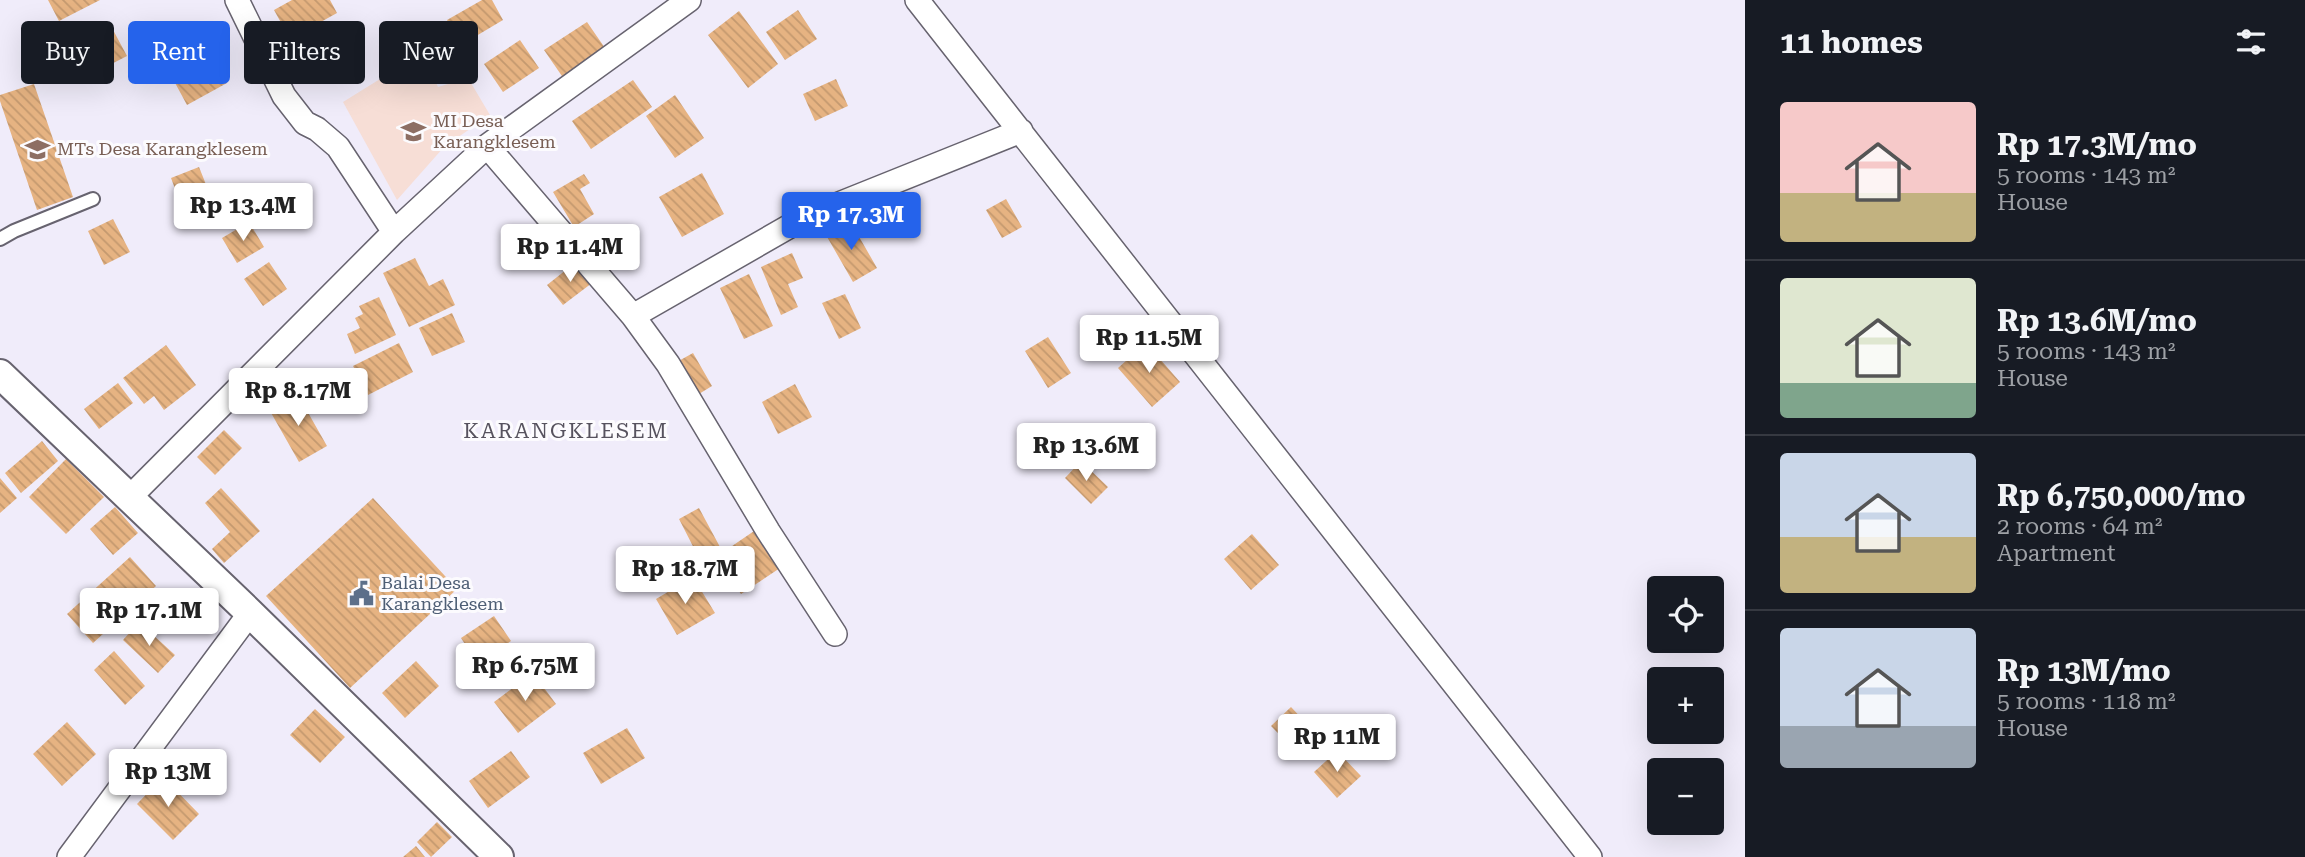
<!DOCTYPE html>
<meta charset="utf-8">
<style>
body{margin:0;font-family:"Roboto Serif",serif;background:#242831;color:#f1f3f6;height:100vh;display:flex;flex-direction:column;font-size:26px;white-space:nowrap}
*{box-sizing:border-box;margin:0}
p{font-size:23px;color:#9ea1a6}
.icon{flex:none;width:38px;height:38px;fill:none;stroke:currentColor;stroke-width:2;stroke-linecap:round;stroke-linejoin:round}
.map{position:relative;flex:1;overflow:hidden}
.details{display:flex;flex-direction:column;background:#171b24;width:560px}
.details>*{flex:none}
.guide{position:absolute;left:21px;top:21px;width:665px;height:63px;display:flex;gap:14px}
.tools{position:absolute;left:1647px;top:576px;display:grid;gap:14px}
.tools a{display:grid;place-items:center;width:77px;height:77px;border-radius:7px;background:#171b24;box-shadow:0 7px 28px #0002;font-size:35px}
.price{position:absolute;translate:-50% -60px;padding:0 16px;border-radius:7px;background:#fff;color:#222;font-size:23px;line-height:46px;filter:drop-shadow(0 2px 4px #0008)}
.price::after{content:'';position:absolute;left:50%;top:42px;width:21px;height:16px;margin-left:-10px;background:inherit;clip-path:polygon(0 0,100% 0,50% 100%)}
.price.current{background:#2563eb;color:#fff}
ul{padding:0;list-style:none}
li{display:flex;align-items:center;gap:21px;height:175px;padding:0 35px}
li+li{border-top:2px solid #363941}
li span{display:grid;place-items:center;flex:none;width:196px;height:140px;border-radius:7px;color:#555}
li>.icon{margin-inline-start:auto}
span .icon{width:84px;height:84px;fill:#fffc;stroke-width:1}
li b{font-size:30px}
h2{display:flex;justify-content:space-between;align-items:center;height:84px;padding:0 35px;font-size:30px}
.tag{padding:0 24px;border-radius:7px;background:#171b24;box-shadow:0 7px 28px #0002;font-size:24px;line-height:63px}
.tag.current{background:#2563eb;color:#fff}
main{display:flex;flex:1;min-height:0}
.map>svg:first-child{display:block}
</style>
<main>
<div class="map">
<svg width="1745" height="857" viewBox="0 0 1745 857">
<defs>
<pattern id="building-back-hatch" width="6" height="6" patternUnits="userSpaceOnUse" patternTransform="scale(1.75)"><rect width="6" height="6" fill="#e6b382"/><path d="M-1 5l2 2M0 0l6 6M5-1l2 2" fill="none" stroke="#c4996f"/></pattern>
</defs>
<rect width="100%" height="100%" fill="#f0ecfa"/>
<!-- education -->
<path fill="#f7ded6" d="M422,53L438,87L468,78L490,115L444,147L397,200L343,102Z"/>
<!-- building -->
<path fill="url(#building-back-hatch)" d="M48,0H100L59,21Z
M292,0H330L337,13L290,39L274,10Z
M482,0H492L503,20L461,45L447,20Z
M798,10L817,39L785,60L766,32Z
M739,11L778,64L748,88L708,35Z
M587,22L607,51L564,79L544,50Z
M112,28L127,56L90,75L75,47Z
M520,40L539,68L503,92L484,64Z
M207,47L227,83L187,105L167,68Z
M836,79L848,106L815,121L803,94Z
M633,80L652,107L591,149L572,121Z
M34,84L73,197L37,210L0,101V95Z
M675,95L704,138L675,158L646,116Z
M199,167L217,212L188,223L171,178Z
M702,173L724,214L682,237L659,197Z
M584,174L590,183L580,189L594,214L574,227L553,192Z
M1006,199L1022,227L1002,238L986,210Z
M113,219L130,252L104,265L88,231Z
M850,221L877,268L853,282L826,235Z
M249,222L264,247L237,263L222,238Z
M792,253L803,278L788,284L798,307L781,315L761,267Z
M415,258L429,286L443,279L455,305L409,327L383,273Z
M269,262L287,289L263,306L244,279Z
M576,262L592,283L563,305L547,285Z
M749,274L773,326L744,339L720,288Z
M845,294L861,328L839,339L822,303Z
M379,297L396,335L355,354L347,334L360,328L355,318L363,314L359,306Z
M452,313L465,342L432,356L419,328Z
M1048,337L1071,373L1048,388L1025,351Z
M399,343L413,372L368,395L353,366Z
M1146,343L1180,382L1152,407L1118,368Z
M166,345L196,385L164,410L154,396L144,404L123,378Z
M693,353L712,386L694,397L675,363Z
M118,383L133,403L99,429L84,409Z
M795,384L812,417L778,434L762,402Z
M298,395L327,446L299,462L270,411Z
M224,430L242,448L215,475L197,457Z
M42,441L58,461L21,493L5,473Z
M66,459L104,497L66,534L29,497Z
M1081,461L1108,487L1091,504L1065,478Z
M0,478L17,498L0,513Z
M221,488L260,531L224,563L212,549L230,532L205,503Z
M373,498L457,589L350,688L266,596Z
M115,507L138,533L113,555L90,529Z
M699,508L720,547L699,558L679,519Z
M757,529L783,566L741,594L716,557Z
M1252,534L1279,565L1251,590L1224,559Z
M130,557L156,586L93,643L67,614Z
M693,577L715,613L677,635L656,599Z
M494,616L511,641L478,664L461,638Z
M139,622L175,655L158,673L123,640Z
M114,651L145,686L125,705L94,670Z
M416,661L439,686L405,718L382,693Z
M533,673L556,704L518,733L494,702Z
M1291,707L1322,740L1303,759L1271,726Z
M315,709L345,737L320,763L290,735Z
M67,722L96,754L62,786L33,754Z
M627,728L645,758L601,784L583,753Z
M511,751L530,777L488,808L469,781Z
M1337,751L1361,776L1337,798L1314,772Z
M163,777L199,814L173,840L137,804Z
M437,822L452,837L431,857L417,842Z
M416,846L425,857H403Z"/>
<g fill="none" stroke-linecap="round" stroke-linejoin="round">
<defs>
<path id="service" d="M0,239L14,231L93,199"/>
<path id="minor" d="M237,0L284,96L305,123L317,129L338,147L394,232
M917,0L1590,857
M487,146L633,316L668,364L768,531L835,634
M633,316L804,218L1021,131
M130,497L394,232L487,146L689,0
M69,857L250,613"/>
<path id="tertiary" d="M0,374L250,613L499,857"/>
</defs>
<!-- service casing -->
<use href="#service" stroke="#67636f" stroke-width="16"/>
<!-- minor casing -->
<use href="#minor" stroke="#67636f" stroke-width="26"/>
<!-- tertiary casing -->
<use href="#tertiary" stroke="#67636f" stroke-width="32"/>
<!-- service -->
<use href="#service" stroke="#fff" stroke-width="12"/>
<!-- minor -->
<use href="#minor" stroke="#fff" stroke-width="23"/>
<!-- tertiary -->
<use href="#tertiary" stroke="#fff" stroke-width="28"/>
</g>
<!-- icons -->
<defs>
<symbol id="school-bare" viewBox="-9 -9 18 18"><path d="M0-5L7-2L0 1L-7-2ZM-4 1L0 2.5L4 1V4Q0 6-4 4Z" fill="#8d6e63" stroke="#fcfbfe" stroke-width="2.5" paint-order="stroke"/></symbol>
<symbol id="civic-bare" viewBox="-9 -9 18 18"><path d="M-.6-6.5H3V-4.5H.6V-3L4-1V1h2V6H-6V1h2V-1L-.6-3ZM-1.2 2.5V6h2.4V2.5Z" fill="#5c6f8a" stroke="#fcfbfe" stroke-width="2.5" paint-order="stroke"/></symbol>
</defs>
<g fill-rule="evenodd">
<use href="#school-bare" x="396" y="114" width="35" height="35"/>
<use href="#school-bare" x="20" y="132" width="35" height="35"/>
<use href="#civic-bare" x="344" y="576" width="35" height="35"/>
</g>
<g text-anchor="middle" stroke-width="6" stroke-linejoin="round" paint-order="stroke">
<!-- education labels -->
<g font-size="18" fill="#785e54" stroke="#fcfbfe" text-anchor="start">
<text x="433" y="127">MI Desa<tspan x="433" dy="21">Karangklesem</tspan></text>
<text x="57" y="155">MTs Desa Karangklesem</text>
</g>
<!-- service labels -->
<g font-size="18" fill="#4e5e75" stroke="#fcfbfe" text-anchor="start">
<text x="381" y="589">Balai Desa<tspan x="381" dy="21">Karangklesem</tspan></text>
</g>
<!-- quarter labels -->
<g font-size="21" letter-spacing="2" fill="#57535f" stroke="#fcfbfe">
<text x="566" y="438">KARANGKLESEM</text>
</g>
</g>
</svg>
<div class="tools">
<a><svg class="icon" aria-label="locate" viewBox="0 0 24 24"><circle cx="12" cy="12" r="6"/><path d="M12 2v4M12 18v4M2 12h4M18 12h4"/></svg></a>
<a>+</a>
<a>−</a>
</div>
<b class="price" style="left:243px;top:243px">Rp 13.4M</b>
<b class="price current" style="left:851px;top:252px">Rp 17.3M</b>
<b class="price" style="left:570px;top:284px">Rp 11.4M</b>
<b class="price" style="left:1149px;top:375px">Rp 11.5M</b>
<b class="price" style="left:298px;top:428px">Rp 8.17M</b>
<b class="price" style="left:1086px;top:483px">Rp 13.6M</b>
<b class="price" style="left:685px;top:606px">Rp 18.7M</b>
<b class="price" style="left:149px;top:648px">Rp 17.1M</b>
<b class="price" style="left:525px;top:703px">Rp 6.75M</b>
<b class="price" style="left:1337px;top:774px">Rp 11M</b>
<b class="price" style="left:168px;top:809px">Rp 13M</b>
<div class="guide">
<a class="tag">Buy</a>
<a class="tag current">Rent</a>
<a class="tag">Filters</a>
<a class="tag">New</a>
</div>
</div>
<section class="details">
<h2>11 homes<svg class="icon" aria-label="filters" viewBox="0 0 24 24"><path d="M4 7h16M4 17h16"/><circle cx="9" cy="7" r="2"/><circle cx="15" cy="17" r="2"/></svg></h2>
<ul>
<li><span style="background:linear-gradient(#f6c9c9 65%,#c2b280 0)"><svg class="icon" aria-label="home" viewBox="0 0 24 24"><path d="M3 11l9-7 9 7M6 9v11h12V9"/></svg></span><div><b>Rp 17.3M/mo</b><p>5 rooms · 143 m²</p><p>House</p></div></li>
<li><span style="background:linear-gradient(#dfe7d0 75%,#7fa58c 0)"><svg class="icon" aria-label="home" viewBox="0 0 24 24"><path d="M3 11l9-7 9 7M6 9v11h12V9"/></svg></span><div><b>Rp 13.6M/mo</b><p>5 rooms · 143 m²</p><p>House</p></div></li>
<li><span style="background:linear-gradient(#c9d6e8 60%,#c2b280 0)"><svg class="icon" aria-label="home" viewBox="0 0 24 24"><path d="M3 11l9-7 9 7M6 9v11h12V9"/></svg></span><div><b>Rp 6,750,000/mo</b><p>2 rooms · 64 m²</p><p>Apartment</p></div></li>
<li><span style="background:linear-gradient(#c9d6e8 70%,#9aa5b1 0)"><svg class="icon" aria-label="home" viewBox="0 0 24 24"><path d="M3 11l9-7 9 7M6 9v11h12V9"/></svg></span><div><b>Rp 13M/mo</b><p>5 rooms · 118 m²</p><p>House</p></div></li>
</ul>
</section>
</main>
